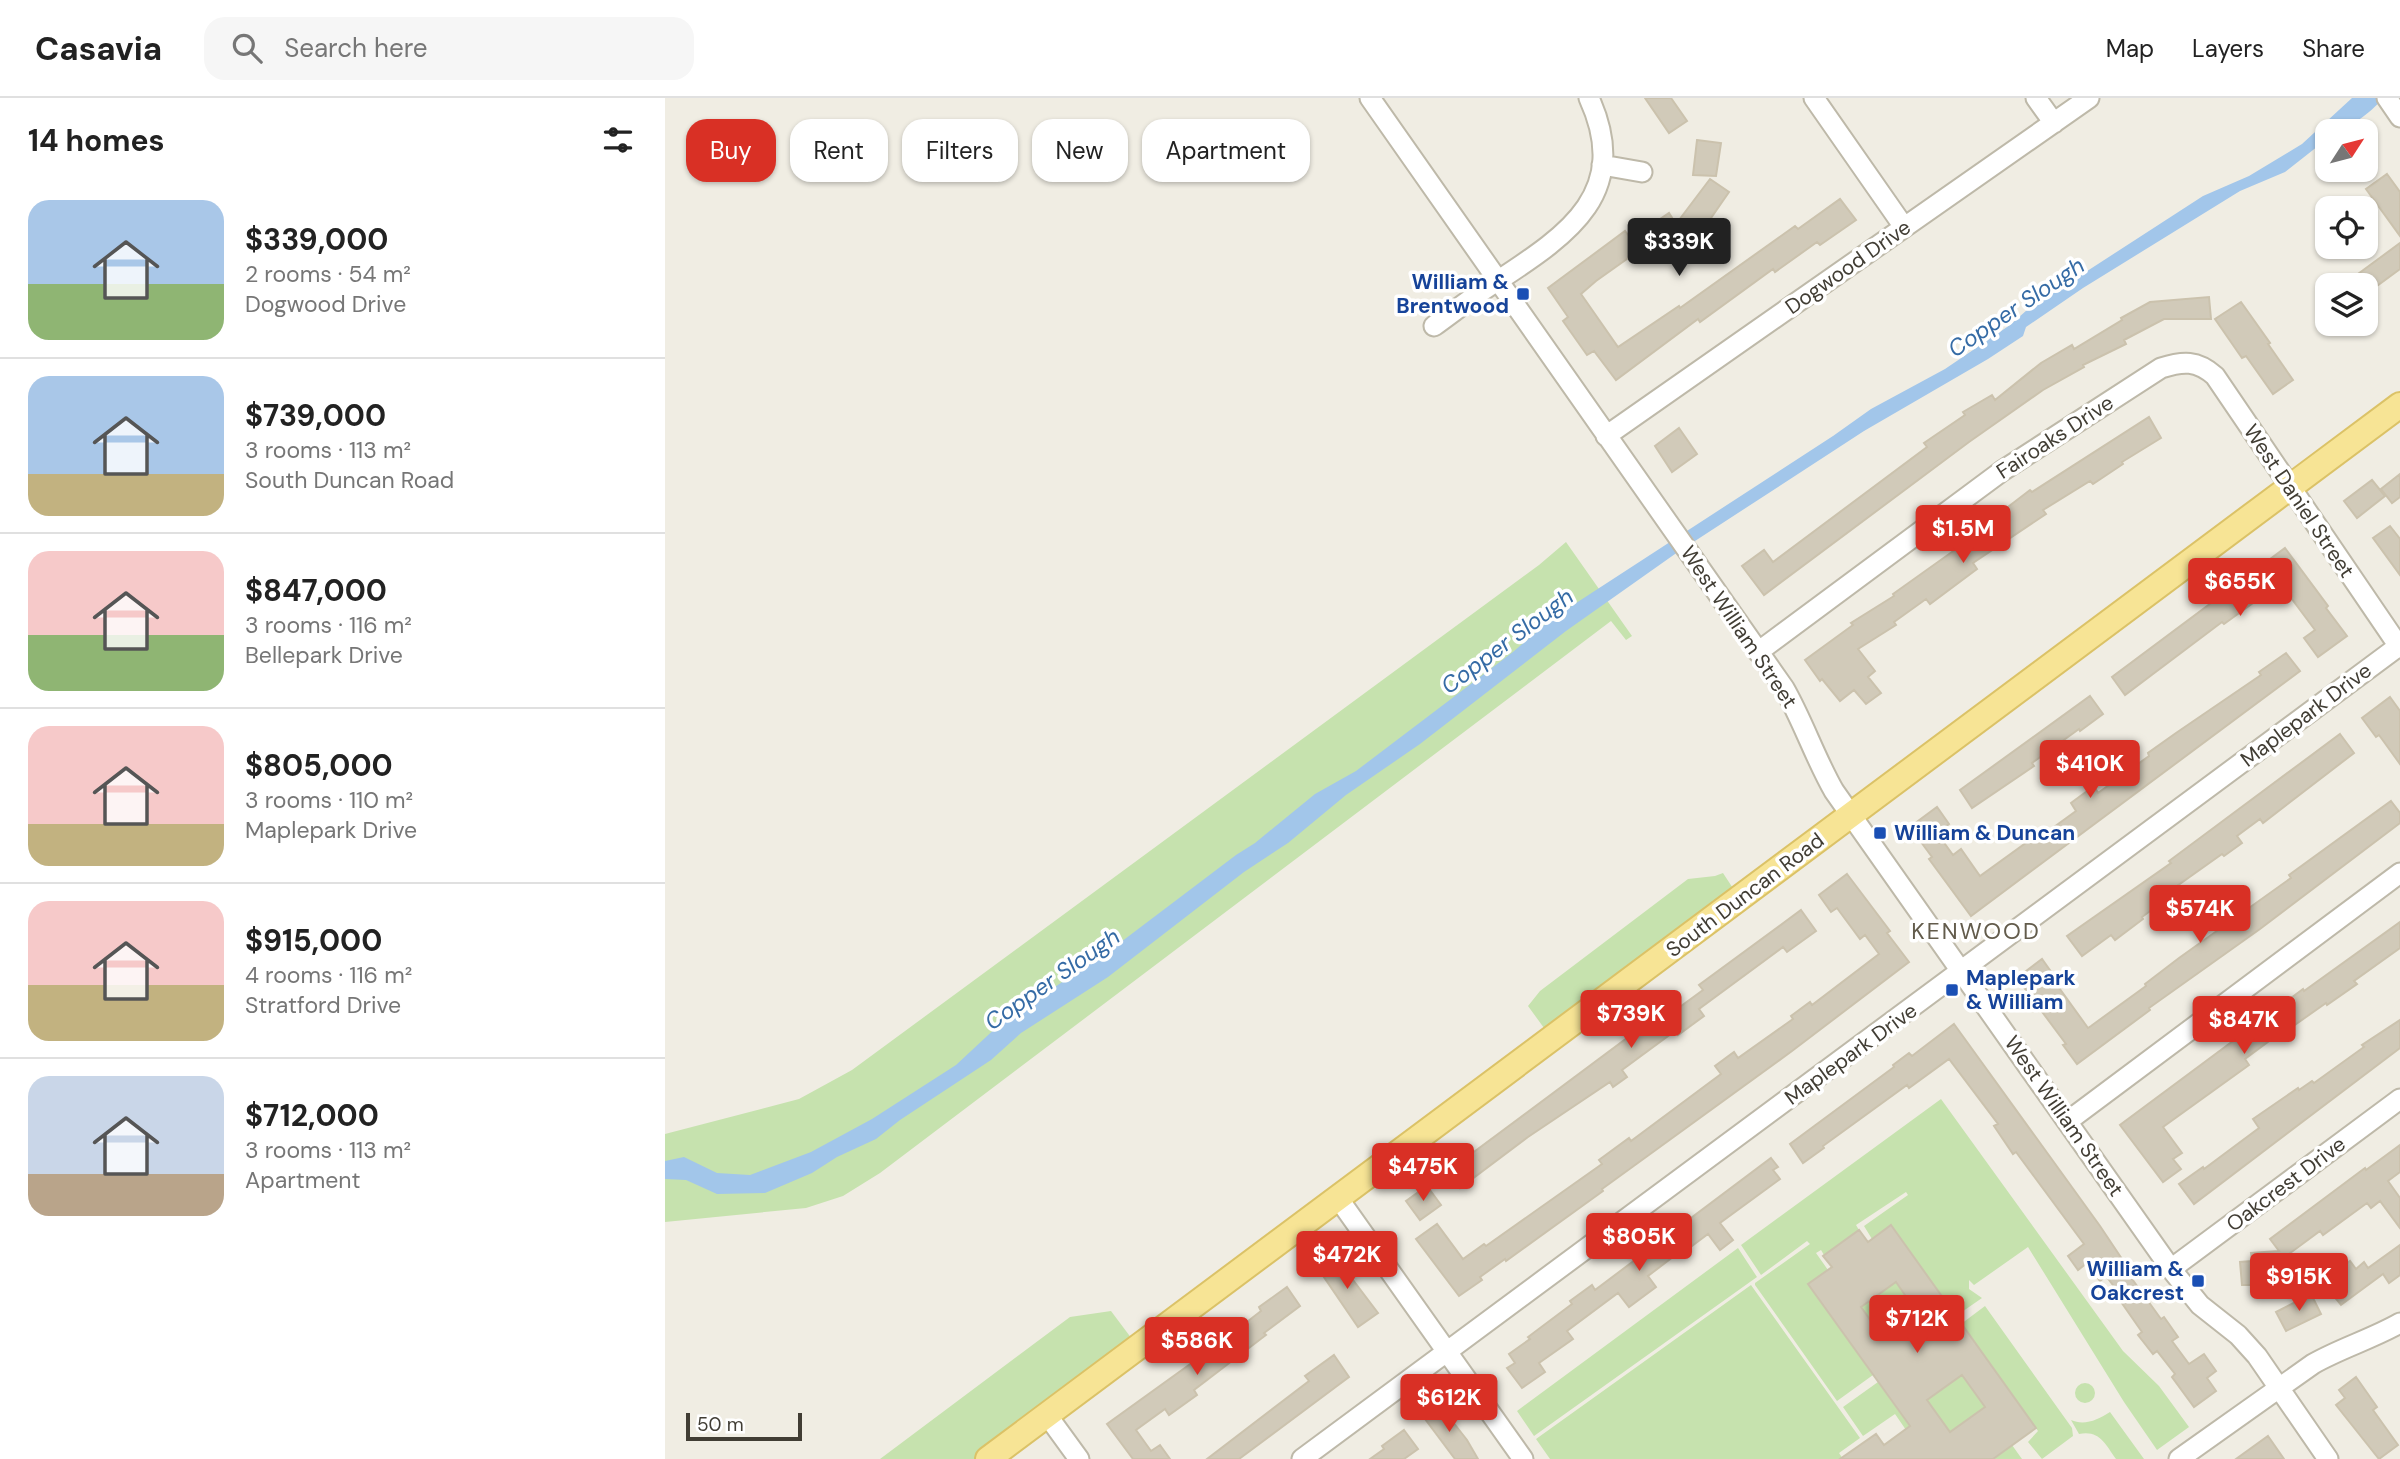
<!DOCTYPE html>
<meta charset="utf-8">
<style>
body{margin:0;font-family:"DM Sans",sans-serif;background:#f6f6f6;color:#222;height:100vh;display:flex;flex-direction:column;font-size:26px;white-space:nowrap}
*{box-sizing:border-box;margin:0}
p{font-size:23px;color:#767676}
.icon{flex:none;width:38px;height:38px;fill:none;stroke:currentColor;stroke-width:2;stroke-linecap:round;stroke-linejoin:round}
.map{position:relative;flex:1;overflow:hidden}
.panel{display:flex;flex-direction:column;background:#fff;width:665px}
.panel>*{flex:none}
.hud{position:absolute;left:21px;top:21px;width:665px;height:63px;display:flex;gap:14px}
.needle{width:46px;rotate:54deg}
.tools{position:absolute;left:1650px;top:21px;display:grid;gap:14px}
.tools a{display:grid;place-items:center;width:63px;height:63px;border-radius:14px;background:#fff;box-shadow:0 2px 5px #0004;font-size:35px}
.scale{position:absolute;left:21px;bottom:18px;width:116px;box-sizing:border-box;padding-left:7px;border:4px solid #413d34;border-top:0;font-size:19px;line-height:24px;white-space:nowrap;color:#413d34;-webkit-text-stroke:5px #fff;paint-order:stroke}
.price{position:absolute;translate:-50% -60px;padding:0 16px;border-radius:7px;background:#d93025;color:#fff;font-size:23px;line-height:46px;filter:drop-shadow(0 2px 4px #0008)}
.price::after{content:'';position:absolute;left:50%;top:42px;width:21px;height:16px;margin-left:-10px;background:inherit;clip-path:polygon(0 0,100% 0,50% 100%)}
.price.active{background:#222;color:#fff}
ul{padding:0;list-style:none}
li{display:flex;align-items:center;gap:21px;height:175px;padding:0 28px}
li+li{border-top:2px solid #e0e0e0}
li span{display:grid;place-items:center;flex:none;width:196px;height:140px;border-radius:21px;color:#555}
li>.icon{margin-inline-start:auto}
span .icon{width:84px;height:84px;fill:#fffc;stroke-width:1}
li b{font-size:30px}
h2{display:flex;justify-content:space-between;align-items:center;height:84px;padding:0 28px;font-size:30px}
.pill{padding:0 24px;border-radius:21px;background:#fff;box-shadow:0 2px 5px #0004;font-size:24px;line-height:63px}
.pill.active{background:#d93025;color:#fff}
header{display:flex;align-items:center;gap:42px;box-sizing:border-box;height:98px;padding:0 35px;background:#fff;border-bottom:2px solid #e0e0e0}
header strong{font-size:33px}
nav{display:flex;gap:38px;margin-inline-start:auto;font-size:24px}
.search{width:490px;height:63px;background:#f6f6f6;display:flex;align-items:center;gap:18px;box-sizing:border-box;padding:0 24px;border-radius:21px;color:#767676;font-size:26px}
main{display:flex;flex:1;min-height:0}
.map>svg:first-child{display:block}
</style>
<header>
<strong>Casavia</strong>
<div class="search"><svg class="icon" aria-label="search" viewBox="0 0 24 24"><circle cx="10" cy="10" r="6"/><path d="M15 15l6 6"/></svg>Search here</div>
<nav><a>Map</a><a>Layers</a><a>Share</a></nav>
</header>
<main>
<section class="panel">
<h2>14 homes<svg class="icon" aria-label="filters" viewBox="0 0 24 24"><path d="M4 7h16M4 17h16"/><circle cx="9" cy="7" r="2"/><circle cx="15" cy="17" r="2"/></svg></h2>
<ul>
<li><span style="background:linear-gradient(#a9c7e8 60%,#8fb573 0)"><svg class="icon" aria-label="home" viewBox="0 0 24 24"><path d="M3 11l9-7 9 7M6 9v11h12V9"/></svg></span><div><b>$339,000</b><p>2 rooms · 54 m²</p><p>Dogwood Drive</p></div></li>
<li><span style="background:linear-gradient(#a9c7e8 70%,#c2b280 0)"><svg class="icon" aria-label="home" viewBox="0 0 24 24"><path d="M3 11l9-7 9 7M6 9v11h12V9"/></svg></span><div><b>$739,000</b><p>3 rooms · 113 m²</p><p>South Duncan Road</p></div></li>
<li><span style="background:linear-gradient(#f6c9c9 60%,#8fb573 0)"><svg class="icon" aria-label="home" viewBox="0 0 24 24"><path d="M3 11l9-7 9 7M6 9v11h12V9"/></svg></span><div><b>$847,000</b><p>3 rooms · 116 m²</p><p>Bellepark Drive</p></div></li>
<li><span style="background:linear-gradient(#f6c9c9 70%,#c2b280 0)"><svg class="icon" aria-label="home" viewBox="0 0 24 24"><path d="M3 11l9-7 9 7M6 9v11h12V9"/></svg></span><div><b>$805,000</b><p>3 rooms · 110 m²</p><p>Maplepark Drive</p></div></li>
<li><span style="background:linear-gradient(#f6c9c9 60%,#c2b280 0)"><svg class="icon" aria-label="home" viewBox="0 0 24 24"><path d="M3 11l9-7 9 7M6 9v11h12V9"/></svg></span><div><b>$915,000</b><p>4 rooms · 116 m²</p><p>Stratford Drive</p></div></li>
<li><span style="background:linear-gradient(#c9d6e8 70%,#b9a48a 0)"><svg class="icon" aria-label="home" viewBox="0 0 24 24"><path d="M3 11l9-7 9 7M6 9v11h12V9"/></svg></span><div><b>$712,000</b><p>3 rooms · 113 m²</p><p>Apartment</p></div></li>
</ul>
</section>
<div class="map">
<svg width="1735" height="1361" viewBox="0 0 1735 1361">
<rect width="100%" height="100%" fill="#f0ede3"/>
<!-- green -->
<path fill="#c6e2ae" d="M901,444L967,538L961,542L946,523L215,1075L178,1098L141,1110L0,1124V1036L134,1001L187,972L874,467Z
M1058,775L1075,801L887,941L863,908L875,893L1023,781L1050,778Z
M1276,1001L1458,1253L1494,1288L1524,1329L1492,1352L1459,1304L1363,1149L1309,1187L1304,1182V1191L1317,1200L1291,1218L1227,1128L1207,1141L1199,1128L1243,1097L1241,1094L1191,1127L1194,1132L1159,1157L1156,1152L1151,1155L1163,1172L1143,1186L1208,1277L1172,1303L1090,1187V1185L1145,1146L1142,1143L1096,1177L1076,1147Z
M1073,1150L1092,1179L869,1338L852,1313Z
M1231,1184L1251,1213L1216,1237L1196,1209Z
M1086,1187L1195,1340L1174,1355L1178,1361H885L871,1341Z
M1320,1208L1407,1330L1408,1338L1377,1361L1363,1344L1373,1333L1296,1226Z
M446,1213L473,1249L323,1361H215L405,1219Z
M1297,1277L1320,1309L1285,1334L1262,1302Z
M1213,1284L1266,1358L1261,1361L1230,1316L1198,1338L1178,1309Z
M1410 1295a10 10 0 1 1 20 0a10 10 0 1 1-20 0Z
M1445,1314L1479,1361H1451C1440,1346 1435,1332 1414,1336L1406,1322C1419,1328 1433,1322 1445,1314Z
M1347,1347L1357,1361H1328Z"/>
<!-- water -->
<path fill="#a2c6ea" d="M1687,0H1718C1706,15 1682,33 1662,33V41L1620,74L1575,93L1418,190L1361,229L1358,238L1323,261L1199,333L1010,456L901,533L755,646L681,697L623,745L579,774L443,879L356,935L326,962L235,1022L211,1041L172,1059L147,1075L100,1095L52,1096L21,1082L0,1081V1063L19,1059L52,1075L85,1077L146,1054L207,1021L291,967L335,926L452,847L571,757L590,745L650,696L691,673L848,554L885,522L1168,338L1206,311L1280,271L1345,227L1362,212L1538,98L1584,78L1637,46Z"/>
<!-- building -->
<path fill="#d1cab9" stroke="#cbc2ad" stroke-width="2" fill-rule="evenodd" d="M980,0H1006L1022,23L1004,35Z
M1032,42L1056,45L1051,78L1028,77Z
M1722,76L1735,94V138L1701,91Z
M1045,81L1064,94L1039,130L1032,125L998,148L1003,155L994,162L983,146L931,183L916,196L953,249L1014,208L1015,210L1130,128L1133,131L1175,101L1191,122L1155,147L1152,144L1110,174L1108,171L1035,224L1033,221L951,282L929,253L922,257L898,223L903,219L883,190L960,133L966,141L1004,115L1011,126Z
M1735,145V171L1705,193L1693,176Z
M1544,199L1546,221H1499L1459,242L1461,246L1418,267L1419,269L1378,292L1304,344L1099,497L1077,468L1099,452L1108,464L1262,349L1259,345L1300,317L1298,314L1327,297L1330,302L1376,265L1407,247L1409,251L1457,222L1456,220L1485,204Z
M1576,204L1605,245L1603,246L1628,282L1608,296L1581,258L1577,260L1550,221Z
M1484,319L1496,340L1457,364L1458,366L1428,386L1425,383L1378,412L1381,416L1308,465L1312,471L1265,506L1261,501L1229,524L1231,527L1193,551L1210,573L1203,579L1216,595L1201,606L1189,592L1175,603L1157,581L1155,583L1140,562L1188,527L1186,525L1229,498L1228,496L1301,444L1300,442L1365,392L1367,394Z
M1014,330L1032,356L1007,374L990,348Z
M1735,376V399L1727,405L1716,391Z
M1707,382L1720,398L1692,420L1679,403Z
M1725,428L1735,441V477L1708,440Z
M1620,450L1663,508L1661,510L1682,538L1653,559L1639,540L1650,532L1612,481L1585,500L1588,505L1559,526L1557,524L1460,597L1447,579Z
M1621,555L1635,573L1306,818L1264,761L1267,759L1245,729L1272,709L1284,726L1272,735L1288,757L1296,751L1315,778L1365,742L1367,745L1411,713L1406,705L1429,688L1433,695L1484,658L1483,655L1511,635L1596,577L1594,574Z
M1425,598L1438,616L1415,633L1414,631L1367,665L1369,668L1307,710L1295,692Z
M1725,599L1735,613V666L1714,637L1711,639L1697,620Z
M1675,636L1689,655L1598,725L1595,721L1572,738L1577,745L1559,758L1557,756L1512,788L1515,791L1477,819L1478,821L1450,842L1446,837L1417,858L1402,838L1506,765L1504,763Z
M1726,703L1735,715V725L1595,831L1484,910L1485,912L1412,966L1398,947L1401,946L1352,880L1377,861L1389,878L1387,880L1423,930L1426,928L1481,888L1480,886L1514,860L1626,780L1624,777Z
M1182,776L1225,833L1222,835L1244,864L1127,953L937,1091L938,1093L841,1163L840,1161L815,1179L817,1182L794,1198L751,1141L772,1126L798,1161L819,1146L821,1148L937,1066L934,1062L964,1040L966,1043L1056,976L1050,968L1069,954L1073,960L1128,921L1126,918L1145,904L1147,907L1214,856L1200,837L1195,841L1172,810L1166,814L1154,797Z
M1136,812L1151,833L1122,854L1118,849L1034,911L1039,918L1013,937L1010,933L957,972L962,979L948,989L945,984L863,1039L795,1090L782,1074L989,920L993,925L1038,892L1034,887Z
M1735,824V850L1689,883L1692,886L1662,907L1661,905L1624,931L1623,929L1580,961L1584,967L1498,1029L1517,1055L1508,1061L1516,1071L1498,1084L1455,1027L1638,891L1639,893Z
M1735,922V950L1529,1106L1514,1086L1538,1069L1539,1071L1594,1030L1588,1021L1633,990L1634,992L1647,983L1649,985L1699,949L1697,947Z
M1289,926L1435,1128L1465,1173L1462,1174L1496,1221L1499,1219L1513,1239L1507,1243L1524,1266L1539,1256L1551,1273L1542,1280L1551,1293L1529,1309L1507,1279L1510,1276L1492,1253L1488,1256L1473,1237L1477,1234L1454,1201L1457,1199L1441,1178L1435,1183L1422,1165L1413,1172L1403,1158L1419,1146L1351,1054L1348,1056L1329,1028L1333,1026L1284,961L1244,990L1242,987L1158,1048L1159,1050L1138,1065L1125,1046L1229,969L1228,967L1244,955L1247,958Z
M1735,1047V1074L1723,1083L1735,1100V1130L1715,1103L1706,1110L1702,1105L1658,1137L1655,1133L1609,1167H1603L1604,1194L1589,1195L1588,1187H1577L1575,1164L1587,1163L1586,1155L1614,1153L1605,1141L1700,1070L1701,1072Z
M1106,1060L1113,1069L1108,1072L1115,1081L1055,1125L1068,1142L1055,1152L1043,1136L1023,1151L1021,1149L983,1178L991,1189L964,1209L953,1195L902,1233L908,1241L874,1265L880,1274L857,1290L842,1270L850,1265L844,1256L865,1241L863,1239L907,1206L905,1203L927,1187L930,1192Z
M762,1088L776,1107L755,1122L741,1103Z
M1226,1127L1371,1330L1328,1361H1175L1211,1336L1219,1347L1245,1328L1143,1186L1167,1169L1158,1158L1194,1132L1203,1144ZM1231,1184L1251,1213L1216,1237L1196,1209ZM1297,1277L1320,1309L1285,1334L1262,1302Z
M1735,1147V1177L1724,1185L1718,1176L1676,1207L1663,1191L1673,1183L1667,1176L1685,1163L1691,1171L1699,1164L1703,1170Z
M669,1157L713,1215L693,1229L652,1169Z
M622,1189L635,1208L599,1235L601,1237L529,1292L532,1297L504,1317L500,1311L471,1332L486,1353L495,1347L505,1361H468L442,1326L560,1241L596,1213L594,1209Z
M1646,1196L1656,1216L1621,1233L1611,1214Z
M669,1257L684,1279L574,1361H542L644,1283L640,1278Z
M1691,1279L1712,1309L1708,1312L1733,1347L1714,1361L1671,1307L1680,1300L1674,1292Z
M773,1305L802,1342L813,1361H790L757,1317Z
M739,1332L753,1351L739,1361H705L719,1351L717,1348Z
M1603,1338L1619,1361H1571Z"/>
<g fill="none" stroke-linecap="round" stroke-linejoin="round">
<defs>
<path id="minor" d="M705,0L1119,590C1138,623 1150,660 1169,693L1506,1171L1535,1207L1573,1237L1592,1258L1663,1361
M1149,0L1239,129
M1371,0L1389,25
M1722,0L1735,19
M937,67L977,74
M769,228C790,213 811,196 834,182C904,136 967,94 924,0
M941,338L1424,0
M1093,554L1337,373L1496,270C1518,263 1532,262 1550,278L1735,550
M1403,1023L1735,775
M673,1100L858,1361
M1506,1171L1735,1001
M382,1317L414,1361
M637,1361L1734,548
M1514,1361L1648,1266C1676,1250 1707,1241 1735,1225"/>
<path id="major" d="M323,1361L1735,307"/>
</defs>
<!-- minor casing -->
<use href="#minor" stroke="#beb9a9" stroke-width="23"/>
<!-- major casing -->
<use href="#major" stroke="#dbc267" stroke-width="28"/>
<!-- minor -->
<use href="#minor" stroke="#fff" stroke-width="19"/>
<!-- major -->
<use href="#major" stroke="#f7e495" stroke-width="24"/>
</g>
<!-- markers -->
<g fill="#1a4fb4" stroke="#fff" stroke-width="2.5">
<rect x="851" y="189" width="14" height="14" rx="3.5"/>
<rect x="1208" y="728" width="14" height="14" rx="3.5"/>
<rect x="1280" y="885" width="14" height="14" rx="3.5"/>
<rect x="1526" y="1176" width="14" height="14" rx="3.5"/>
</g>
<g text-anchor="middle" stroke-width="7" stroke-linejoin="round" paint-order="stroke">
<!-- street labels -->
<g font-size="21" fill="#413d34" stroke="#fff">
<text transform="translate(1183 169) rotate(-35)" y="7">Dogwood Drive</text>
<text transform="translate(1390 339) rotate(-33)" y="7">Fairoaks Drive</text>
<text transform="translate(1634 403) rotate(56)" y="7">West Daniel Street</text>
<text transform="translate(1074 529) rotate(56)" y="7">West William Street</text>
<text transform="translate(1641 617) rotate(-37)" y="7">Maplepark Drive</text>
<text transform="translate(1080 797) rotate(-37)" y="7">South Duncan Road</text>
<text transform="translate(1186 956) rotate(-36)" y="7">Maplepark Drive</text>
<text transform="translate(1399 1018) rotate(55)" y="7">West William Street</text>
<text transform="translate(1621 1086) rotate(-37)" y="7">Oakcrest Drive</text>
</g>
<!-- transit labels -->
<g font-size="21" font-weight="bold" fill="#164399" stroke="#fff" text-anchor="end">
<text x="844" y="191">William &amp;<tspan x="844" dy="24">Brentwood</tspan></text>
<text x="1229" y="742" text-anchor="start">William &amp; Duncan</text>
<text x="1301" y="887" text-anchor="start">Maplepark<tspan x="1301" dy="24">&amp; William</tspan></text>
<text x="1519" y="1178">William &amp;<tspan x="1519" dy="24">Oakcrest</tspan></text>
</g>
<!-- water labels -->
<g font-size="23" font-style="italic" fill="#356ba5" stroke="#fff">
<text transform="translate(1351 209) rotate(-34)" y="8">Copper Slough</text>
<text transform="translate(842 543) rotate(-37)" y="8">Copper Slough</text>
<text transform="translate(387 881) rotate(-35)" y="8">Copper Slough</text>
</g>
<!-- neighbourhood labels -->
<g font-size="23" letter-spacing="2" fill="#635c4c" stroke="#fff">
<text x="1311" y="841">KENWOOD</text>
</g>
</g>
</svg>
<div class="tools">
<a><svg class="needle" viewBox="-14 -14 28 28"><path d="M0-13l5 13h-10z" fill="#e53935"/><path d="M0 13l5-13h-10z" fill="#767676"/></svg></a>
<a><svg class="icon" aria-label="locate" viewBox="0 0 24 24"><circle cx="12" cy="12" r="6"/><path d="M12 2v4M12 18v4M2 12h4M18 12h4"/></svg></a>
<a><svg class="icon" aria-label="layers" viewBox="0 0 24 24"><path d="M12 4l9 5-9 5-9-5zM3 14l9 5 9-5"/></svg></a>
</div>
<div class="scale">50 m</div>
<b class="price active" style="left:1014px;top:180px">$339K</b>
<b class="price" style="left:1298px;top:467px">$1.5M</b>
<b class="price" style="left:1575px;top:520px">$655K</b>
<b class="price" style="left:1425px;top:702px">$410K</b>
<b class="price" style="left:1535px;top:847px">$574K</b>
<b class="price" style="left:966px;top:952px">$739K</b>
<b class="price" style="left:1579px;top:958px">$847K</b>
<b class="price" style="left:758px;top:1105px">$475K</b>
<b class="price" style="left:974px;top:1175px">$805K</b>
<b class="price" style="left:682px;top:1193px">$472K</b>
<b class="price" style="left:1634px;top:1215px">$915K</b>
<b class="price" style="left:1252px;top:1257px">$712K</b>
<b class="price" style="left:532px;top:1279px">$586K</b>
<b class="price" style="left:784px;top:1336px">$612K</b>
<div class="hud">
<a class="pill active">Buy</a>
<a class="pill">Rent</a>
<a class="pill">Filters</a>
<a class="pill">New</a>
<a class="pill">Apartment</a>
</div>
</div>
</main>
